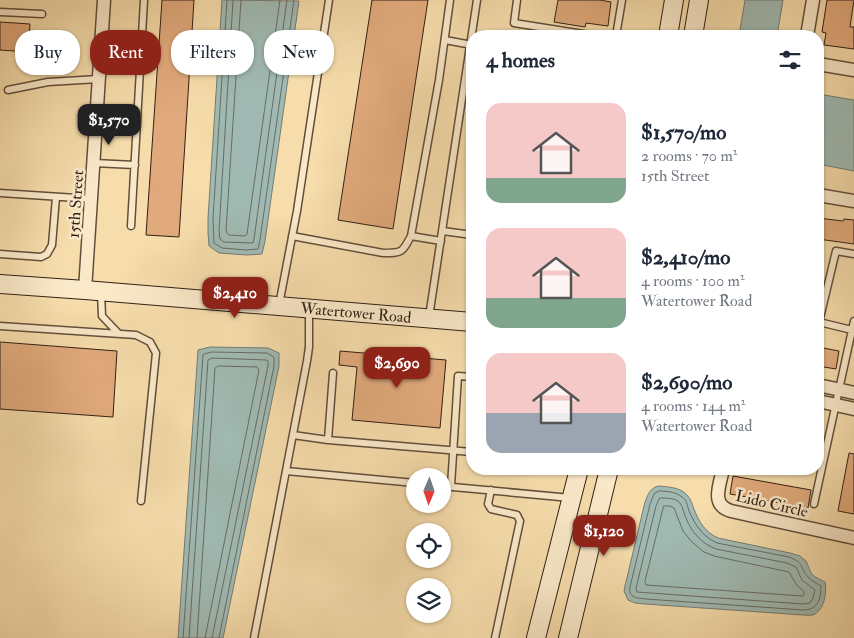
<!DOCTYPE html>
<meta charset="utf-8">
<style>
body{margin:0;font-family:"IM FELL Double Pica",serif;background:#f6f6f7;color:#1f2937;height:100vh;display:flex;flex-direction:column;font-size:19px;white-space:nowrap}
*{box-sizing:border-box;margin:0}
p{font-size:16px;color:#747a83}
.icon{flex:none;width:28px;height:28px;fill:none;stroke:currentColor;stroke-width:2;stroke-linecap:round;stroke-linejoin:round}
.map{position:relative;flex:1;overflow:hidden}
.drawer{position:absolute;left:466px;top:30px;width:358px;height:445px;display:flex;flex-direction:column;background:#fff;border-radius:20px;box-shadow:0 1px 4px #0004}
.drawer>*{flex:none}
.top-card{position:absolute;left:15px;top:30px;width:376px;height:45px;display:flex;gap:10px}
.needle{width:32px;rotate:182deg}
.buttons{position:absolute;left:406px;top:468px;display:grid;gap:10px}
.buttons a{display:grid;place-items:center;width:45px;height:45px;border-radius:50%;background:#fff;box-shadow:0 1px 4px #0004;font-size:25px}
.price{position:absolute;translate:-50% -42px;padding:0 11px;border-radius:10px;background:#8f2418;color:#fff;font-size:16px;line-height:32px;filter:drop-shadow(0 1px 2px #0008)}
.price::after{content:'';position:absolute;left:50%;top:30px;width:15px;height:11px;margin-left:-8px;background:inherit;clip-path:polygon(0 0,100% 0,50% 100%)}
.price.on{background:#222;color:#fff}
ul{padding:0;list-style:none}
li{display:flex;align-items:center;gap:15px;height:125px;padding:0 20px}
li span{display:grid;place-items:center;flex:none;width:140px;height:100px;border-radius:15px;color:#555}
li>.icon{margin-inline-start:auto}
span .icon{width:60px;height:60px;fill:#fffc;stroke-width:1}
li b{font-size:21px}
h2{display:flex;justify-content:space-between;align-items:center;height:60px;padding:0 20px;font-size:21px}
.pill{padding:0 18px;border-radius:20px;background:#fff;box-shadow:0 1px 4px #0004;font-size:18px;line-height:45px}
.pill.on{background:#8f2418;color:#fff}
.map>svg:first-child{display:block}
</style>
<div class="map">
<svg width="854" height="638" viewBox="0 0 854 638">
<rect width="100%" height="100%" fill="#f7ddac"/>
<filter id="stains"><feTurbulence type="fractalNoise" baseFrequency=".004" numOctaves="4"/><feColorMatrix values="0 0 0 0 .2 0 0 0 0 .09 0 0 0 0 .02 0 0 0 .5 -.17"/></filter>
<radialGradient id="worn" r=".72"><stop offset=".6" stop-color="#630" stop-opacity="0"/><stop offset="1" stop-color="#630" stop-opacity=".3"/></radialGradient>
<!-- water -->
<path fill="#a0bab3" stroke="#747c74" d="M222,0L299,1L265,241L262,254L247,255L219,253L209,246L208,232V218Z
M745,0H783L777,36H739Z
M818,94L854,100V171L818,164Z
M210,347L268,348L279,353V366L223,638H178L198,350Z
M658,486C668,487 680,487 687,495C691,499 692,504 694,509C699,522 705,532 718,538L790,553L800,556L806,561L811,573L815,577L825,582C827,591 825,608 815,614C812,616 807,615 803,615L645,604L635,603L628,600L624,591L625,586L645,502C648,495 649,489 658,486Z"/>
<g fill="none" stroke-linecap="round" stroke-linejoin="round">
<!-- shore -->
<path stroke="#686c64" stroke-width="1" d="M227,0L213,218L214,243L222,248L247,250L258,249L260,240L294,0
M233,0L219,231L220,239L224,242L253,243L254,239L287,0
M241,0L226,230L227,233L229,235L245,236L247,234L280,0
M659,491C667,491 676,492 682,497C687,500 687,505 689,511C695,525 703,537 717,543L789,557C806,564 798,566 808,577C811,581 817,583 821,586C821,599 818,610 803,610L646,599C637,598 628,598 630,587L650,504L654,494Z
M661,498C667,498 676,498 680,503C683,507 684,514 686,518C692,533 701,543 716,549L787,563L796,567L802,580L815,590L813,598L810,603L803,604L637,592L636,588L656,506L659,499Z
M664,506H670L674,508L683,531L692,542L704,552L714,556L789,572L796,584L804,592V595L802,596L646,585L645,582Z
M183,638L203,355L204,354L211,352L267,353L274,357V366L219,638
M189,638L208,360L212,358L266,360L268,361V366L212,638
M197,638L215,368L218,366L257,367L259,370L205,638"/>
</g>
<!-- building -->
<path fill="#e1aa7c" stroke="#311f15" d="M162,0H194L179,237L146,235Z
M372,0H428L393,229L338,220Z
M558,0H600L611,2L608,26L586,23L585,27L554,22Z
M827,0H854L850,27H854V49L824,45L826,33L822,32Z
M0,22L30,24L28,52L0,50Z
M818,218L843,221L844,219L854,220V244L818,239Z
M0,342L117,351L113,417L0,409Z
M818,347L839,351L836,369L818,366Z
M340,351L446,360L440,428L352,420L357,367L339,365Z
M849,453L854,454V514L838,511Z
M733,476L811,490L808,508L730,494Z"/>
<g fill="none" stroke-linecap="round" stroke-linejoin="round">
<defs>
<path id="lane" d="M517,0L514,23L596,36
M0,12L42,14
M616,36L622,0
M445,40L472,45
M100,67L140,69
M8,90L48,82L99,79
M94,163L135,165
M0,193L92,199
M131,226L144,0
M443,231L472,235
M292,236L383,253C402,253 402,253 411,236
M441,241L411,236L439,80L450,0
M0,254L41,257L47,254L52,245L56,197
M101,292L102,316L119,334
M279,305L297,211L329,0
M429,317L477,0
M0,326L136,335L150,342L156,353L141,501
M852,330L819,322L836,251L854,254
M293,435L328,440L472,452
M328,440L333,373
M286,471L415,483
M442,486L571,498
M451,486L458,376L472,377
M491,490L488,504L491,509L517,515L520,521L495,638
M814,504L854,321
M254,638L307,361L309,347V309"/>
<path id="street" d="M807,36L813,0
M818,64L854,70
M818,195L854,201
M85,290L104,0
M818,385L854,393
M818,401L854,409
M723,469C720,485 710,505 731,511L854,538"/>
<path id="secondary" d="M668,36L674,0
M693,36L699,0
M0,284L85,290L472,322
M536,638L579,469
M568,638L609,469"/>
</defs>
<!-- lane casing -->
<use href="#lane" stroke="#624e3b" stroke-width="9"/>
<!-- street casing -->
<use href="#street" stroke="#624e3b" stroke-width="15"/>
<!-- secondary casing -->
<use href="#secondary" stroke="#311f15" stroke-width="20"/>
<!-- lane -->
<use href="#lane" stroke="#fae9c9" stroke-width="6"/>
<!-- street -->
<use href="#street" stroke="#fae9c9" stroke-width="12"/>
<!-- secondary -->
<use href="#secondary" stroke="#fae9c9" stroke-width="18"/>
</g>
<g text-anchor="middle" stroke-width="5" stroke-linejoin="round" paint-order="stroke">
<!-- street labels -->
<g font-size="16" fill="#311f15" stroke="#fae9c9">
<text transform="translate(75 204) rotate(-86)" y="6">15th Street</text>
<text transform="translate(356 312) rotate(5)" y="6">Watertower Road</text>
<text transform="translate(772 503) rotate(13)" y="6">Lido Circle</text>
</g>
</g>
<rect width="100%" height="100%" filter="url(#stains)"/>
<rect width="100%" height="100%" fill="url(#worn)"/>
</svg>
<div class="buttons">
<a><svg class="needle" viewBox="-14 -14 28 28"><path d="M0-13l5 13h-10z" fill="#e53935"/><path d="M0 13l5-13h-10z" fill="#747a83"/></svg></a>
<a><svg class="icon" aria-label="locate" viewBox="0 0 24 24"><circle cx="12" cy="12" r="6"/><path d="M12 2v4M12 18v4M2 12h4M18 12h4"/></svg></a>
<a><svg class="icon" aria-label="layers" viewBox="0 0 24 24"><path d="M12 4l9 5-9 5-9-5zM3 14l9 5 9-5"/></svg></a>
</div>
<b class="price on" style="left:109px;top:146px">$1,570</b>
<b class="price" style="left:235px;top:319px">$2,410</b>
<b class="price" style="left:397px;top:389px">$2,690</b>
<b class="price" style="left:604px;top:557px">$1,120</b>
<div class="top-card">
<a class="pill">Buy</a>
<a class="pill on">Rent</a>
<a class="pill">Filters</a>
<a class="pill">New</a>
</div>
<section class="drawer">
<h2>4 homes<svg class="icon" aria-label="filters" viewBox="0 0 24 24"><path d="M4 7h16M4 17h16"/><circle cx="9" cy="7" r="2"/><circle cx="15" cy="17" r="2"/></svg></h2>
<ul>
<li><span style="background:linear-gradient(#f6c9c9 75%,#7fa58c 0)"><svg class="icon" aria-label="home" viewBox="0 0 24 24"><path d="M3 11l9-7 9 7M6 9v11h12V9"/></svg></span><div><b>$1,570/mo</b><p>2 rooms · 70 m²</p><p>15th Street</p></div></li>
<li><span style="background:linear-gradient(#f6c9c9 70%,#7fa58c 0)"><svg class="icon" aria-label="home" viewBox="0 0 24 24"><path d="M3 11l9-7 9 7M6 9v11h12V9"/></svg></span><div><b>$2,410/mo</b><p>4 rooms · 100 m²</p><p>Watertower Road</p></div></li>
<li><span style="background:linear-gradient(#f6c9c9 60%,#9aa5b1 0)"><svg class="icon" aria-label="home" viewBox="0 0 24 24"><path d="M3 11l9-7 9 7M6 9v11h12V9"/></svg></span><div><b>$2,690/mo</b><p>4 rooms · 144 m²</p><p>Watertower Road</p></div></li>
</ul>
</section>
</div>
